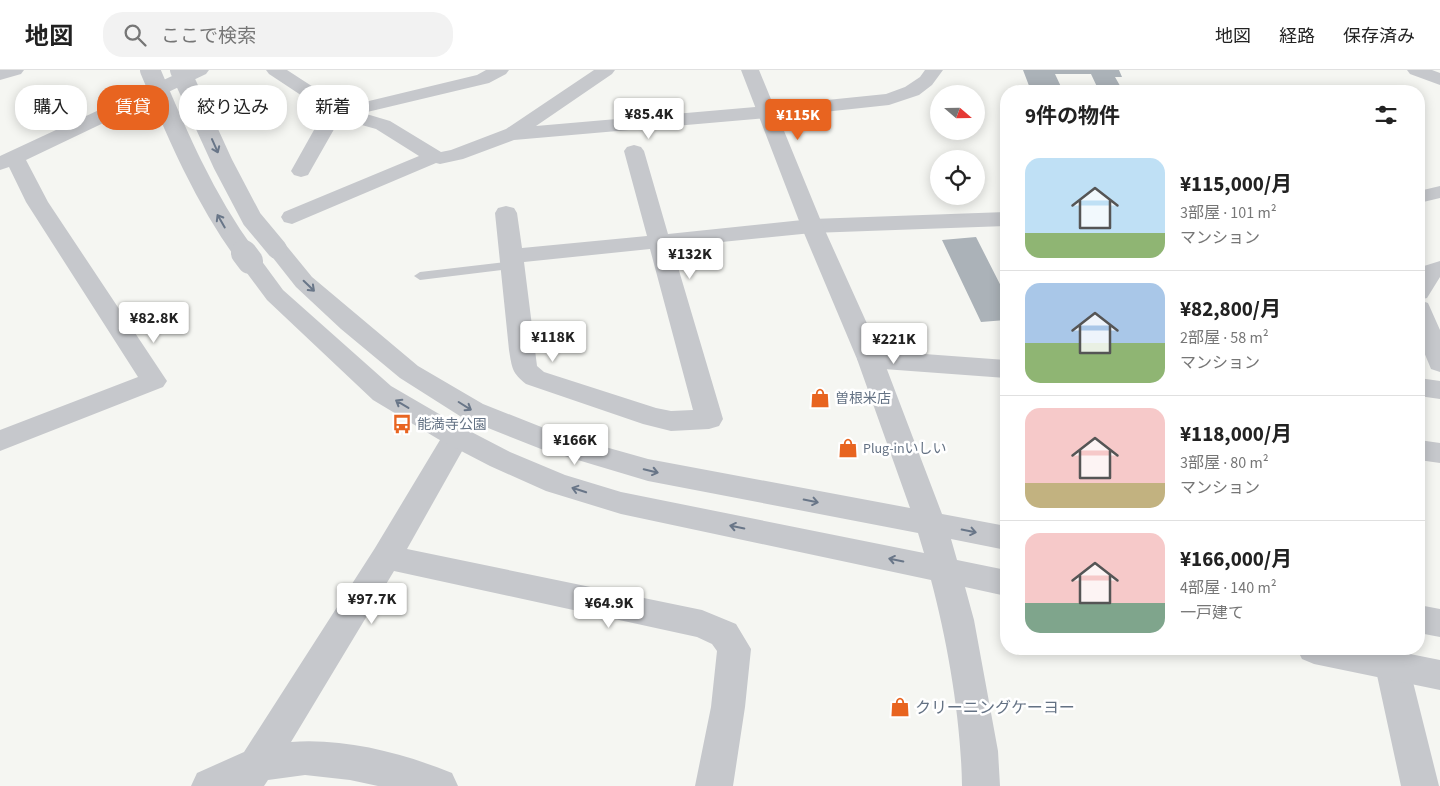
<!DOCTYPE html>
<html lang="ja">
<meta charset="utf-8">
<style>
body{margin:0;font-family:"Source Sans 3","Noto Sans JP",sans-serif;background:#f2f2f2;color:#222;height:100vh;display:flex;flex-direction:column;font-size:19px;white-space:nowrap}
*{box-sizing:border-box;margin:0}
p{font-size:16px;color:#767676}
.icon{flex:none;width:28px;height:28px;fill:none;stroke:currentColor;stroke-width:2;stroke-linecap:round;stroke-linejoin:round}
.map{position:relative;flex:1;overflow:hidden}
.panel{position:absolute;left:1000px;top:15px;width:425px;height:570px;display:flex;flex-direction:column;background:#fff;border-radius:20px;box-shadow:0 2px 12px #0003}
.panel>*{flex:none}
.guide{position:absolute;left:15px;top:15px;width:475px;height:45px;display:flex;gap:10px}
.needle{width:32px;rotate:110deg}
.controls{position:absolute;left:930px;top:15px;display:grid;gap:10px}
.controls a{display:grid;place-items:center;width:55px;height:55px;border-radius:50%;background:#fff;box-shadow:0 2px 12px #0003;font-size:25px}
.price{position:absolute;translate:-50% -42px;padding:0 11px;border-radius:5px;background:#fff;color:#222;font-size:16px;line-height:32px;filter:drop-shadow(0 1px 2px #0008)}
.price::after{content:'';position:absolute;left:50%;top:30px;width:15px;height:11px;margin-left:-8px;background:inherit;clip-path:polygon(0 0,100% 0,50% 100%)}
.price.current{background:#e86420;color:#fff}
ul{padding:0;list-style:none}
li{display:flex;align-items:center;gap:15px;height:125px;padding:0 25px}
li+li{border-top:1px solid #e0e0e0}
li span{display:grid;place-items:center;flex:none;width:140px;height:100px;border-radius:15px;color:#555}
li>.icon{margin-inline-start:auto}
span .icon{width:60px;height:60px;fill:#fffc;stroke-width:1}
li b{font-size:21px}
h2{display:flex;justify-content:space-between;align-items:center;height:60px;padding:0 25px;font-size:21px}
.chip{padding:0 18px;border-radius:20px;background:#fff;box-shadow:0 2px 12px #0003;font-size:18px;line-height:45px}
.chip.current{background:#e86420;color:#fff}
header{display:flex;align-items:center;gap:30px;box-sizing:border-box;height:70px;padding:0 25px;background:#fff;border-bottom:1px solid #e0e0e0}
header strong{font-size:24px}
nav{display:flex;gap:28px;margin-inline-start:auto;font-size:18px}
.search{width:350px;height:45px;background:#f2f2f2;display:flex;align-items:center;gap:12px;box-sizing:border-box;padding:0 18px;border-radius:20px;color:#767676;font-size:19px}
.map>svg:first-child{display:block}
</style>
<header>
<strong>地図</strong>
<div class="search"><svg class="icon" aria-label="search" viewBox="0 0 24 24"><circle cx="10" cy="10" r="6"/><path d="M15 15l6 6"/></svg>ここで検索</div>
<nav><a>地図</a><a>経路</a><a>保存済み</a></nav>
</header>
<div class="map">
<svg width="1440" height="716" viewBox="0 0 1440 716">
<rect width="100%" height="100%" fill="#f5f6f2"/>
<!-- building -->
<path fill="#abb2b8" d="M1023,0H1119L1122,7H1115L1123,21H1099L1091,4H1055L1063,21H1031Z
M976,167L1006,226V250L981,252L942,170Z"/>
<g fill="none" stroke-linecap="round" stroke-linejoin="round">
<!-- service -->
<path fill="#c6c8cc" fill-rule="evenodd" d="M514,191L520,195L518,198L420,210L414,206L420,202Z"/>
<!-- minor -->
<path fill="#c6c8cc" fill-rule="evenodd" d="M0,0H24L21,4L0,10Z
M185,0H209L206,4L26,90L48,132L167,311L163,317L0,381V360L138,307L26,132L9,97L0,100V86Z
M266,0H287L344,37L477,5L486,0H509L506,4L489,13L363,43L390,51L441,82L451,80L506,59L594,0H615L612,4L536,56L768,36L886,24L905,17L920,7L925,0H943L932,15L919,25L889,35L768,48L514,70L463,89L440,94L436,93L292,154L284,152L281,147L284,142L419,86L376,59L344,50L337,54L308,105L301,107L294,105L291,101L319,51L328,43L269,4Z
M1407,0H1432L1440,3V15L1410,4Z
M634,75L641,77L644,81L668,164L812,149L1006,142V156L812,163L672,177L723,349L719,356L709,359L671,361L643,354L526,314C512,303 512,298 509,280L495,143L498,138L506,136L514,138L517,143L522,178L647,166L624,81L627,77ZM650,179L693,340L671,341L656,338L544,302L537,296L524,192Z
M1440,116V128L1419,133V121Z
M1440,191V207L1427,228L1419,230L1428,233L1440,260V302L1431,299L1419,270V204L1424,196Z
M870,280L1006,290V308L870,298L861,295L857,289L861,283Z
M1419,308L1440,311V329L1419,326Z
M456,357L466,360L470,367L407,479L702,540L736,554L751,579L745,637L733,716H695L711,637L717,581L712,574L697,567L394,501L291,672C345,668 402,683 452,703L458,716H378L350,710L305,705L268,710L264,716H191L197,703L244,682L375,478L446,360Z
M1419,370L1440,373V393L1419,390Z
M1392,581L1404,585L1409,596L1439,716H1401L1375,596L1380,585Z"/>
<!-- tertiary -->
<path fill="#c6c8cc" fill-rule="evenodd" d="M741,0H759L823,156L883,289L942,444L1006,456V480L951,469L957,490L1006,500V526L965,517L974,550L998,681L1000,716H962C961,650 948,574 931,510L621,444L546,421L490,396L438,369L373,330L267,230L238,191L242,186L250,184L258,186L283,220L391,316L458,355L510,382L565,405L621,422L924,483L918,463L648,411L541,379L463,348L400,308L341,259L296,217L266,179L269,174L277,172L285,174L312,207L418,296L483,334L559,364L648,389L910,438L857,289L801,156Z
M1419,535L1440,539V567L1419,563Z
M1297,579H1385L1440,590V620L1314,594L1302,589Z"/>
<!-- tertiary-bridge-far1 -->
<path stroke="#c6c8cc" stroke-width="20" d="M150,0C177,64 204,128 245,184
M180,0L223,94L252,149L277,179"/>
<!-- tertiary-bridge -->
<path stroke="#c6c8cc" stroke-width="26" d="M244,183L250,191"/>
</g>
<!-- one-way arrows -->
<defs><path id="oneway-shaft" d="M-6 0H5M1.5-3L5.5 0L1.5 3" fill="none" stroke-width="1.6" stroke-linecap="round" stroke-linejoin="round" transform="scale(1.25)"/></defs>
<g stroke="#697688">
<use href="#oneway-shaft" transform="translate(215 76) rotate(66)"/>
<use href="#oneway-shaft" transform="translate(221 151) rotate(-120)"/>
<use href="#oneway-shaft" transform="translate(309 216) rotate(44)"/>
<use href="#oneway-shaft" transform="translate(402 334) rotate(-149)"/>
<use href="#oneway-shaft" transform="translate(465 336) rotate(32)"/>
<use href="#oneway-shaft" transform="translate(651 401) rotate(13)"/>
<use href="#oneway-shaft" transform="translate(579 420) rotate(-162)"/>
<use href="#oneway-shaft" transform="translate(811 431) rotate(11)"/>
<use href="#oneway-shaft" transform="translate(737 457) rotate(-168)"/>
<use href="#oneway-shaft" transform="translate(969 461) rotate(11)"/>
<use href="#oneway-shaft" transform="translate(896 490) rotate(-168)"/>
</g>
<!-- icons -->
<defs>
<symbol id="shop-bare" viewBox="-9 -9 18 18"><path d="M-5-2.5h2.3a2.7 3.5 0 0 1 5.4 0H5L5.5 6h-11ZM-1.5-2.5h3a1.5 2.3 0 0 0-3 0Z" fill="#e86420" stroke="#fff" stroke-width="2.5" paint-order="stroke"/></symbol>
<symbol id="bus-bare" viewBox="-9 -9 18 18"><path d="M-5-6H5V4H4V6H2V4H-2V6H-4V4H-5ZM-3.5-4V0h7V-4ZM-3.5 1.2v1.5H-2V1.2ZM2 1.2v1.5H3.5V1.2Z" fill="#e86420" stroke="#fff" stroke-width="2.5" paint-order="stroke"/></symbol>
</defs>
<g fill-rule="evenodd">
<use href="#shop-bare" x="806" y="314" width="28" height="28"/>
<use href="#bus-bare" x="388" y="340" width="28" height="28"/>
<use href="#shop-bare" x="834" y="364" width="28" height="28"/>
<use href="#shop-bare" x="886" y="623" width="28" height="28"/>
</g>
<g text-anchor="middle" stroke-width="5" stroke-linejoin="round" paint-order="stroke">
<!-- poi labels -->
<g font-size="14" fill="#647284" stroke="#fff" text-anchor="start">
<text x="835" y="333">曽根米店</text>
<text x="417" y="359">能満寺公園</text>
<text x="863" y="383">Plug-inいしい</text>
</g>
<!-- near-poi labels -->
<g font-size="16" fill="#647284" stroke="#fff" text-anchor="start">
<text x="915" y="643">クリーニングケーヨー</text>
</g>
</g>
</svg>
<div class="controls">
<a><svg class="needle" viewBox="-14 -14 28 28"><path d="M0-13l5 13h-10z" fill="#e53935"/><path d="M0 13l5-13h-10z" fill="#767676"/></svg></a>
<a><svg class="icon" aria-label="locate" viewBox="0 0 24 24"><circle cx="12" cy="12" r="6"/><path d="M12 2v4M12 18v4M2 12h4M18 12h4"/></svg></a>
</div>
<b class="price" style="left:649px;top:70px">¥85.4K</b>
<b class="price current" style="left:798px;top:71px">¥115K</b>
<b class="price" style="left:690px;top:210px">¥132K</b>
<b class="price" style="left:154px;top:274px">¥82.8K</b>
<b class="price" style="left:553px;top:293px">¥118K</b>
<b class="price" style="left:894px;top:295px">¥221K</b>
<b class="price" style="left:575px;top:396px">¥166K</b>
<b class="price" style="left:372px;top:555px">¥97.7K</b>
<b class="price" style="left:609px;top:559px">¥64.9K</b>
<div class="guide">
<a class="chip">購入</a>
<a class="chip current">賃貸</a>
<a class="chip">絞り込み</a>
<a class="chip">新着</a>
</div>
<section class="panel">
<h2>9件の物件<svg class="icon" aria-label="filters" viewBox="0 0 24 24"><path d="M4 7h16M4 17h16"/><circle cx="9" cy="7" r="2"/><circle cx="15" cy="17" r="2"/></svg></h2>
<ul>
<li><span style="background:linear-gradient(#bfe0f5 75%,#8fb573 0)"><svg class="icon" aria-label="home" viewBox="0 0 24 24"><path d="M3 11l9-7 9 7M6 9v11h12V9"/></svg></span><div><b>¥115,000/月</b><p>3部屋 · 101 m²</p><p>マンション</p></div></li>
<li><span style="background:linear-gradient(#a9c7e8 60%,#8fb573 0)"><svg class="icon" aria-label="home" viewBox="0 0 24 24"><path d="M3 11l9-7 9 7M6 9v11h12V9"/></svg></span><div><b>¥82,800/月</b><p>2部屋 · 58 m²</p><p>マンション</p></div></li>
<li><span style="background:linear-gradient(#f6c9c9 75%,#c2b280 0)"><svg class="icon" aria-label="home" viewBox="0 0 24 24"><path d="M3 11l9-7 9 7M6 9v11h12V9"/></svg></span><div><b>¥118,000/月</b><p>3部屋 · 80 m²</p><p>マンション</p></div></li>
<li><span style="background:linear-gradient(#f6c9c9 70%,#7fa58c 0)"><svg class="icon" aria-label="home" viewBox="0 0 24 24"><path d="M3 11l9-7 9 7M6 9v11h12V9"/></svg></span><div><b>¥166,000/月</b><p>4部屋 · 140 m²</p><p>一戸建て</p></div></li>
</ul>
</section>
</div>
